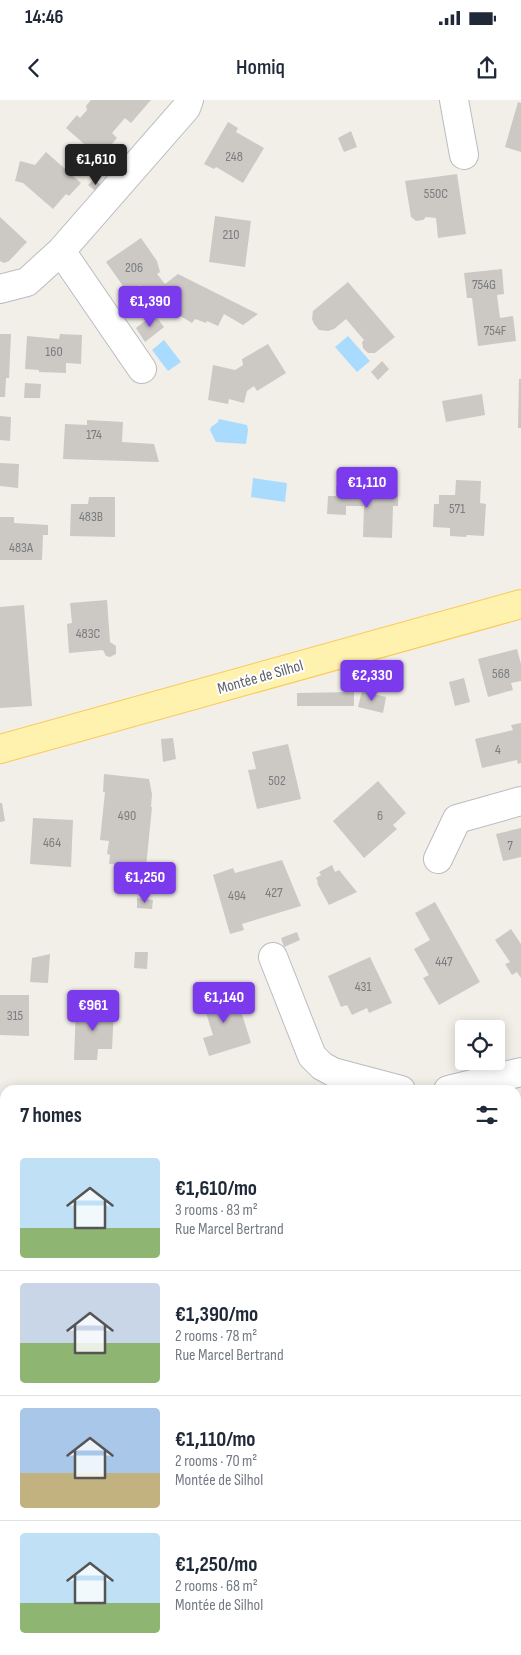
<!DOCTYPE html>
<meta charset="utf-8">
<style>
body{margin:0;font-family:"Sofia Sans Condensed",sans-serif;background:#f2f2f3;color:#1f2937;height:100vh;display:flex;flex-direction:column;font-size:19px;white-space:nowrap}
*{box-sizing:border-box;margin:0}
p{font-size:16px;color:#747a83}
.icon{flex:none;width:28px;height:28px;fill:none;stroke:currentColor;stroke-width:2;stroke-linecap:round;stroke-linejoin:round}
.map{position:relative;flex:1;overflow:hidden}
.sheet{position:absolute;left:0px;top:985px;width:521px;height:570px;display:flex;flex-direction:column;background:#fff;border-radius:15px 15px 0 0;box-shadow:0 2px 12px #0003}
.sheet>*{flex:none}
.buttons{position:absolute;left:455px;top:920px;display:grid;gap:10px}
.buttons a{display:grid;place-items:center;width:50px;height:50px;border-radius:5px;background:#fff;box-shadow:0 2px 12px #0003;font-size:25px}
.price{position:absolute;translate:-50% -42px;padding:0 11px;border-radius:5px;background:#7c3aed;color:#fff;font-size:16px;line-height:32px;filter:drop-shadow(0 1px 2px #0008)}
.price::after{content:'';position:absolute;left:50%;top:30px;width:15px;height:11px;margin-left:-8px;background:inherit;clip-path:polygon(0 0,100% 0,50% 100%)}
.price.active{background:#222;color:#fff}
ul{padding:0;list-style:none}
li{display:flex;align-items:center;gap:15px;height:125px;padding:0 20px}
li+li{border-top:1px solid #e0e1e3}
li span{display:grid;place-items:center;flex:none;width:140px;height:100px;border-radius:5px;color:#555}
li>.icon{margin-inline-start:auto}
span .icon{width:60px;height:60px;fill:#fffc;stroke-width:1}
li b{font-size:21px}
h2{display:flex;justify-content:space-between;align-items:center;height:60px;padding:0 20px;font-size:21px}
.status{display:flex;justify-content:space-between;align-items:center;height:35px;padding:0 25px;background:#fff;direction:ltr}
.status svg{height:14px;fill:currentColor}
header{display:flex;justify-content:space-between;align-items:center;height:65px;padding:0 20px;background:#fff;font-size:22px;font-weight:600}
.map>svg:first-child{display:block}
</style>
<div class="status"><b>14:46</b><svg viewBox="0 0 49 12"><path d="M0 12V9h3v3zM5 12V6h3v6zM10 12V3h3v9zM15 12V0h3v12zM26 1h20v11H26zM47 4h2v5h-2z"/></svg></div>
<header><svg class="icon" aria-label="back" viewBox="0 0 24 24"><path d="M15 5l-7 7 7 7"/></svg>Homiq<svg class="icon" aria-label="share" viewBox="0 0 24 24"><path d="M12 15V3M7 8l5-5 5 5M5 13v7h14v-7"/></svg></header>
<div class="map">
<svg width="521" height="1555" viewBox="0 0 521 1555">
<rect width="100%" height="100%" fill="#f1efe7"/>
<!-- green -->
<path fill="#c3eac2" d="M0,1150L5,1169V1550H160L142,1555H58L45,1553L0,1554Z"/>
<!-- water -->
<path fill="#a9dbff" d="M348,236L370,261L357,272L335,247Z
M164,240L181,262L168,271L152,250Z
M219,319L247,325L248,330L246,344L216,342L210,330L211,327L218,322Z
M253,378L287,383L285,402L251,397Z"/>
<!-- building -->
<path fill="#ccc9c4" d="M91,0H151L131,23L125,18L112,33L117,38L100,58L66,28L77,15L80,18L87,10L86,6Z
M518,2L521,3V52L505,47Z
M228,22L238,28L236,32L264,48L243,83L216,67L214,69L204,64Z
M351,31L357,47L344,52L338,38Z
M46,52L81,83L69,96L66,94L53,109L23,83L15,81L20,61L35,65Z
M457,74L466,134L438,138L436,118L426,117L423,120L416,121L411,117L405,81Z
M94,79L103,87L98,93L88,85Z
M215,116L251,121L245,167L209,162Z
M0,117L27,142L9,161L4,163L0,161Z
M141,138L157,161L160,172L157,174L165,184L178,174L258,214L243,225L224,214L218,226L207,221L206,223L195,219L192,223L177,214L181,206L165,197L148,210L142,202L148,197L140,185L128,193L106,162Z
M502,169L504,194L497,195L500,218L513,216L516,241L478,246L472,198H467L464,173Z
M348,182L395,237L375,253H368L363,248L362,242L364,240L346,219L334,229L328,231L319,230L314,224L312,219L313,211Z
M154,214L164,227L145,242L136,228Z
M0,234H11L9,278H6L5,297H0Z
M60,234L82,235L81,264L66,263V273L39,272V270L25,269L27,236L59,239Z
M268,244L286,273L257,291L254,286L247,291L244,303L229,299L228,304L208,300L213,265L235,270L243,265L242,259Z
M382,261L389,269L378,280L371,272Z
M519,279H521V328H518Z
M25,283L41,284L40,298H24Z
M482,294L485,315L446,322L442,301Z
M0,316L11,317L10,341L0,340Z
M87,320L123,322L122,342L154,344L159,362L63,359L65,324L87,325Z
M0,363L19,364L18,388L0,386Z
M456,380L481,381L480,403L486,404L484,436L467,435L466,437L450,436V428L433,427L434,404H439V395H455Z
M336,386L374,388V393L398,394V406H393L392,438L363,437L364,406H346V415L327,414L328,396H336Z
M89,397H115V437L70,436L71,404H88Z
M0,417H14V423L48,425V435H43L42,460H0Z
M107,500L110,542L116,546V554L110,557L106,556L103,550L69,553L67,524L72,523L70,503Z
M24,505L32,606L0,608V507Z
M517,549L521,564V581L511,583L513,590L488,597L478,559Z
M464,578L470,602L455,606L449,582Z
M362,591L386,597L383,613L358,607Z
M354,592V606H297V593Z
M521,623V663L518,664L517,660L482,668L475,639L513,630L511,625Z
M173,638L176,659L163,662L161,639Z
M288,644L301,699L257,709L248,670L256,669L252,652Z
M104,674L149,679L152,694L151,707H152L146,767L157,768L154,791L124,788L126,765L109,764L110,755L107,754L109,741L100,740L105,692H103Z
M378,681L406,713L393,725L397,729L364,758L333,721Z
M0,703H2L5,721L0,722Z
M33,718L73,720L71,767L30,764Z
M521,728V757L503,761L496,734Z
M282,760L301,806L242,824L244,830L230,834L213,775L233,768L235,773Z
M332,765L335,772L339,770L357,792L329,805L317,783L318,782L316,778L321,775L319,772Z
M137,798L153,800L152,809L137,808Z
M435,802L480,882L439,905L423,878L429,875L414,849L430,840L415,813Z
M511,829L521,844V878L517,872L512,875L505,864L510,862L495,840Z
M297,832L300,840L284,847L281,838Z
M135,852H148L147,869L134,868Z
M50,854L48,883L30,882L32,858Z
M370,857L392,903L369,913L367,908L352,915L347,905L341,907L328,876Z
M215,890L219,901L236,895L251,943L209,956L203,938L213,935L200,894Z
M0,895H29V936L0,935Z
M76,907L114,909L112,949H98L97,960H74Z
M521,1002V1028L516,1014V1004Z
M225,1550H260L259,1555H225Z
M301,1550H319L322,1555H297L296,1552Z
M467,1550H510V1555H466Z"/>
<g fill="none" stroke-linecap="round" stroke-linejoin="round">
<defs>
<path id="minor" d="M454,0L464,55
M61,151L142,269
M0,189L27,182L61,151L186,8L189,0
M438,759L457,719L521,701
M273,857L312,956L322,966L333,972L401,990
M448,990L521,972
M0,1047L5,1045
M516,1293L521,1294"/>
<path id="major" d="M0,649L521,504"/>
</defs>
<!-- minor casing -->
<use href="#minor" stroke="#b9bcc1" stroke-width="30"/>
<!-- major casing -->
<use href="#major" stroke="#faca57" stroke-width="30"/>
<!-- minor -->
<use href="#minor" stroke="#fff" stroke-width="28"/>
<!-- major -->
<use href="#major" stroke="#fff1ae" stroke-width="28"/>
</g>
<g text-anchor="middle" stroke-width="4" stroke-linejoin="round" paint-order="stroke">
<!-- number labels -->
<g font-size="14" fill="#7a7c7f">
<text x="234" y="61">248</text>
<text x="436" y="98">550C</text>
<text x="231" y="139">210</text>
<text x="134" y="172">206</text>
<text x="484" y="189">754G</text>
<text x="495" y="235">754F</text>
<text x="54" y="256">160</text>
<text x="94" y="339">174</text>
<text x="457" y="413">571</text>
<text x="91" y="421">483B</text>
<text x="21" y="452">483A</text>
<text x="88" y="538">483C</text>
<text x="501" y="578">568</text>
<text x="498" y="654">4</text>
<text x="277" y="685">502</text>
<text x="127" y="720">490</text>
<text x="380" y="720">6</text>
<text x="52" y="747">464</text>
<text x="510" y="750">7</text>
<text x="274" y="797">427</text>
<text x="237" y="800">494</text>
<text x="444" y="866">447</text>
<text x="363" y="891">431</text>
<text x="15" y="920">315</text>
</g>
<!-- street labels -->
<g font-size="16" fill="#5e6268" stroke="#fff">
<text transform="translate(260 576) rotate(-16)" y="6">Montée de Silhol</text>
</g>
</g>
</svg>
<div class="buttons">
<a><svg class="icon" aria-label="locate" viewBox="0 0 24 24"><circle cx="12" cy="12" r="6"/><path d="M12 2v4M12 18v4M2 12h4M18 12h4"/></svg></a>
</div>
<b class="price active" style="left:96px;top:86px">€1,610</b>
<b class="price" style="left:150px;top:228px">€1,390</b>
<b class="price" style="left:367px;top:409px">€1,110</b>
<b class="price" style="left:372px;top:602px">€2,330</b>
<b class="price" style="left:145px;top:804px">€1,250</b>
<b class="price" style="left:224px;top:924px">€1,140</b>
<b class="price" style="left:93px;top:932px">€961</b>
<section class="sheet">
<h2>7 homes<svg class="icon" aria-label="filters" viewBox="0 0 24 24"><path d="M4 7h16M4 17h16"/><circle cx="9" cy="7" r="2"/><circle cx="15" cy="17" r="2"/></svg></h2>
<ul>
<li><span style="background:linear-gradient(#bfe0f5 70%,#8fb573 0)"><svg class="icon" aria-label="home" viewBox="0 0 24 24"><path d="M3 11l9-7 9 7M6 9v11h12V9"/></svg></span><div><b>€1,610/mo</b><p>3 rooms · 83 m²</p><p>Rue Marcel Bertrand</p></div></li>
<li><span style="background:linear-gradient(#c9d6e8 60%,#8fb573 0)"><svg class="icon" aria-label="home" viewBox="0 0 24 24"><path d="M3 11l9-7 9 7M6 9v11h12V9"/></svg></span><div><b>€1,390/mo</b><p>2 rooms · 78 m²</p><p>Rue Marcel Bertrand</p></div></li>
<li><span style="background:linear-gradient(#a9c7e8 65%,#c2b280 0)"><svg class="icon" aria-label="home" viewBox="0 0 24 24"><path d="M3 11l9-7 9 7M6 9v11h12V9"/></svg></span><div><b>€1,110/mo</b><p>2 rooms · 70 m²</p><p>Montée de Silhol</p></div></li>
<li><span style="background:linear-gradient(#bfe0f5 70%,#8fb573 0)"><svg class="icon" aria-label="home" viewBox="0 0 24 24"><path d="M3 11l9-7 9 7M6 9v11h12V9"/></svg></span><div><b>€1,250/mo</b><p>2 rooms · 68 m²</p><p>Montée de Silhol</p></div></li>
</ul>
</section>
</div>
